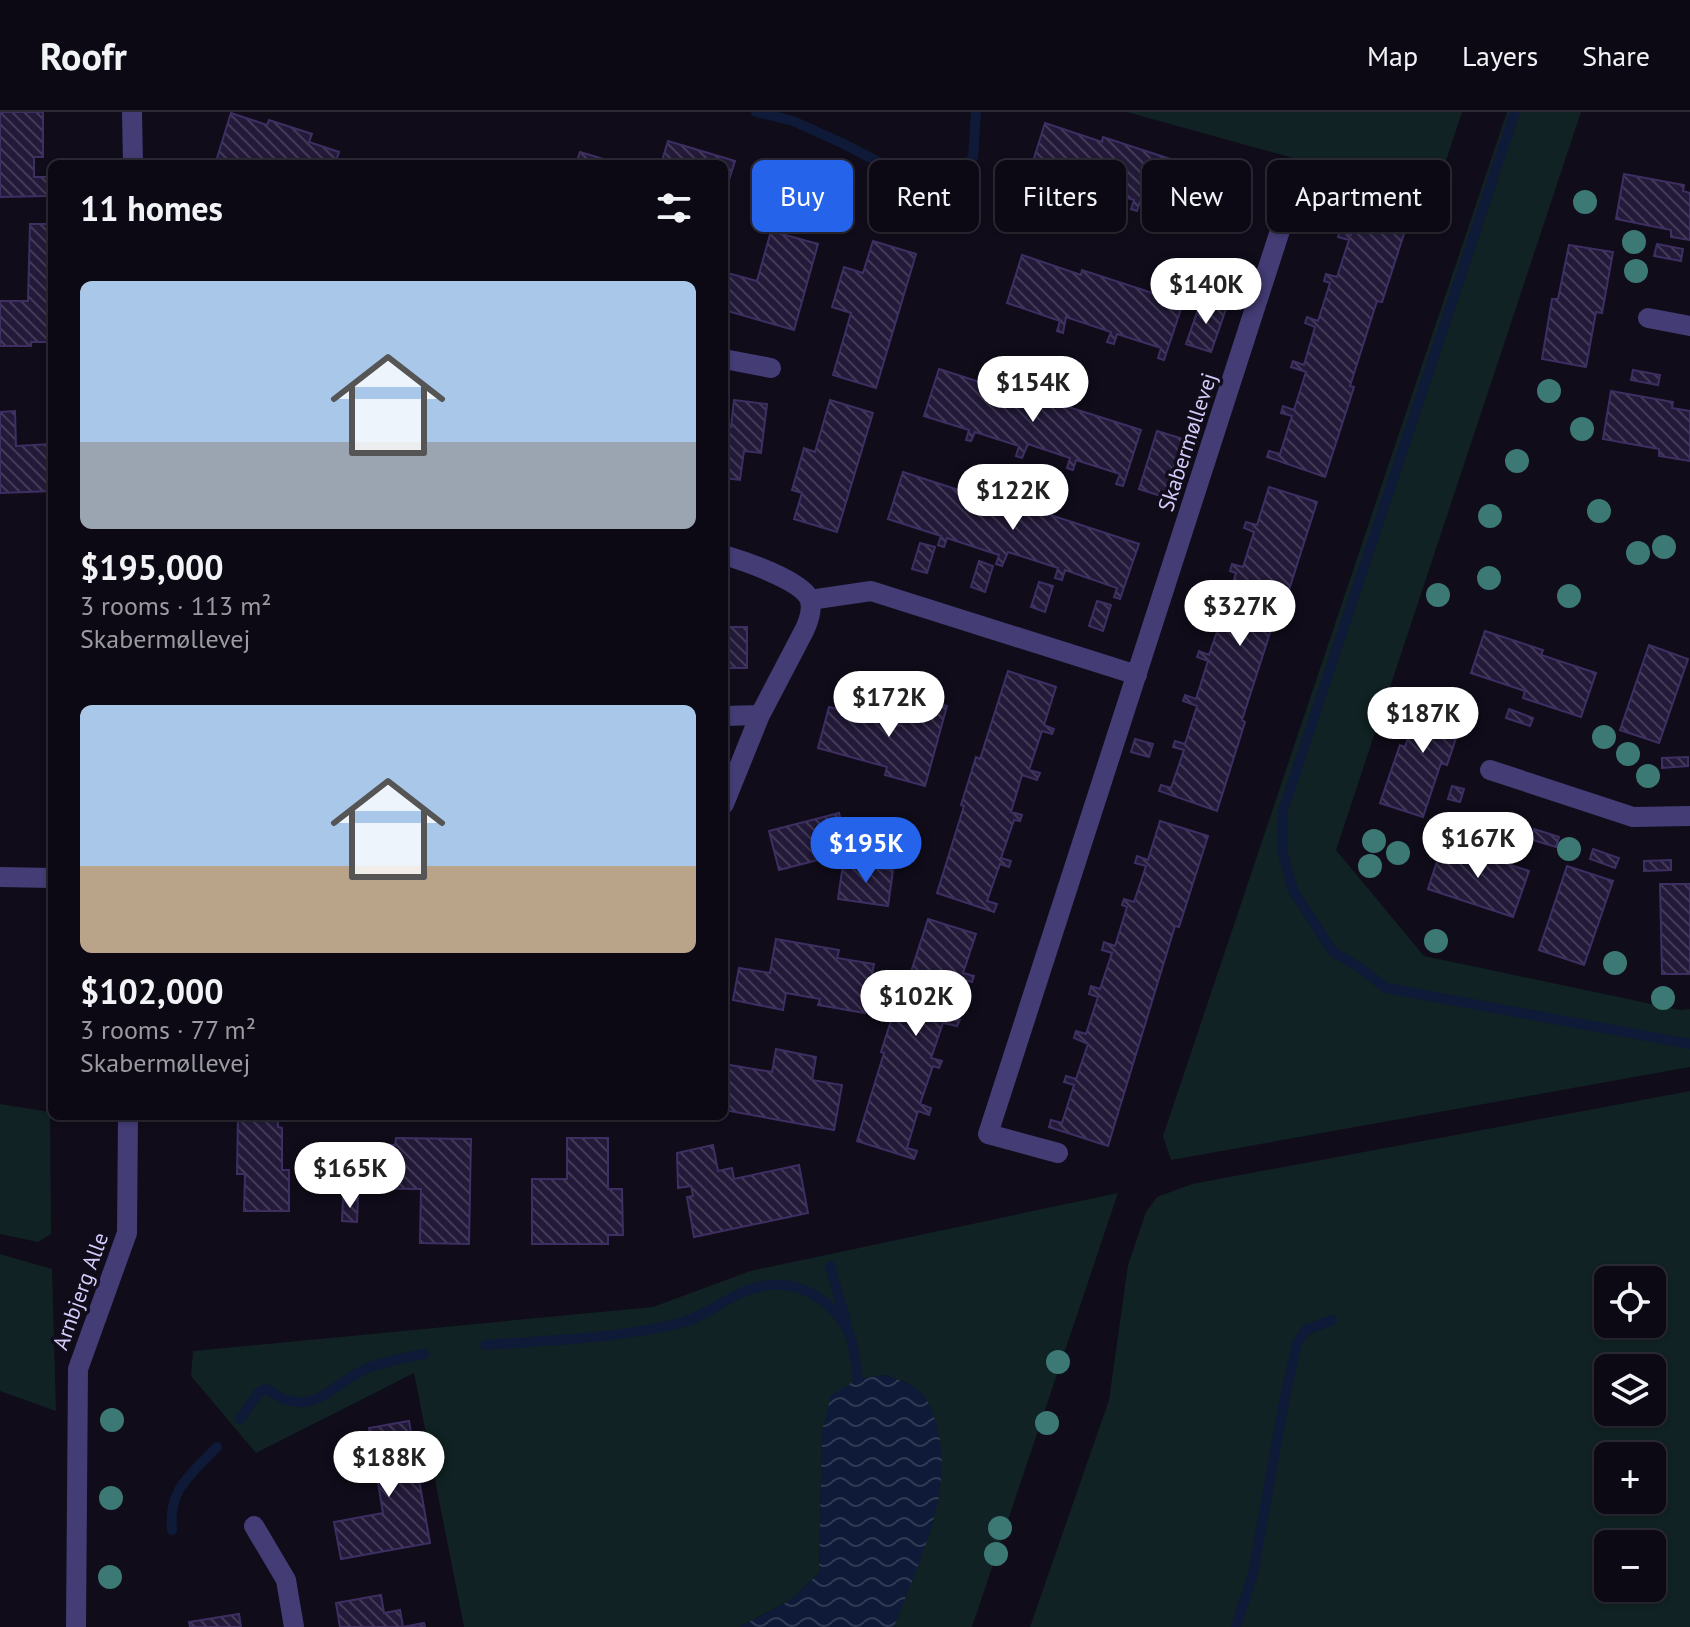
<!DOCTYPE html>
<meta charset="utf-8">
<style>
body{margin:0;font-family:"PT Sans",sans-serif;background:#1a1722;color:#f1f3f6;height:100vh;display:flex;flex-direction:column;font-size:30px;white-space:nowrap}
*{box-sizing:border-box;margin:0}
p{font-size:26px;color:#9a9aa0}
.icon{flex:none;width:44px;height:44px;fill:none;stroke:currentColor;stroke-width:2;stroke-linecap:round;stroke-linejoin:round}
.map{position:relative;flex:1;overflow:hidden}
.sheet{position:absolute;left:48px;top:48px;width:680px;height:960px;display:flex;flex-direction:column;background:#0c0914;border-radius:12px;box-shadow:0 2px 6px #0004,0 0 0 2px #2c2a34}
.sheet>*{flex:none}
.top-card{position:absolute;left:752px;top:48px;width:760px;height:72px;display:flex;gap:16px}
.tools{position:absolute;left:1594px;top:1154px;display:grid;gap:16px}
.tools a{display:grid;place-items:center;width:72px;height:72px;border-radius:12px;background:#0c0914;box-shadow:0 2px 6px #0004,0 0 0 2px #2c2a34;font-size:40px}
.price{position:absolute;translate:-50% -68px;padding:0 18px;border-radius:28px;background:#fff;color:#222;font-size:26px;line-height:52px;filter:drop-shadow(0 2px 4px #0008)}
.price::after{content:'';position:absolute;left:50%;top:48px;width:24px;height:18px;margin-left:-12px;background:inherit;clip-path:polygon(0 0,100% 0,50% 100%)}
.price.selected{background:#2563eb;color:#fff}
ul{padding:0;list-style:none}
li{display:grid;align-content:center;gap:16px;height:424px;padding:0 32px}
li span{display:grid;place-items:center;height:248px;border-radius:12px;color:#555}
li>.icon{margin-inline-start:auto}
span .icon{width:144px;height:144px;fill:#fffc;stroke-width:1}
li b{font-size:34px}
h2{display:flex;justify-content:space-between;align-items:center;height:96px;padding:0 32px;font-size:34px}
.chip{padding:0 28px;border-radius:12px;background:#0c0914;box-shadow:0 2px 6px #0004,0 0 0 2px #2c2a34;font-size:28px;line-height:72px}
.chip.selected{background:#2563eb;color:#fff}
header{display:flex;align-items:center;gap:48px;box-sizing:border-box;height:112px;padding:0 40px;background:#0c0914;border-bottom:2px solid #2c2a34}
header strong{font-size:38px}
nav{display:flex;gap:44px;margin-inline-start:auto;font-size:28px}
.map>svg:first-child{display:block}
</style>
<header>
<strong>Roofr</strong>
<nav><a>Map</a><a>Layers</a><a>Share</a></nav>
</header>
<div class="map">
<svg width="1690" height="1515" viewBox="0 0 1690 1515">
<defs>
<pattern id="water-waves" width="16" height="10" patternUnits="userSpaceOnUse" patternTransform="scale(2)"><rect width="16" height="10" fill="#0e1a37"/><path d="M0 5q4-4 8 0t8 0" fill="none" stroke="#303a55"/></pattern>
<pattern id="building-back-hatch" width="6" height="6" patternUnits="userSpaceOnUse" patternTransform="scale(2)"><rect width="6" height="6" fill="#231a39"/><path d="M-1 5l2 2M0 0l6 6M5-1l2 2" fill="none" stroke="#423a57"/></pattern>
</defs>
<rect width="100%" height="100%" fill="#100c1a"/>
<!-- green -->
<path fill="#102223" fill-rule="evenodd" d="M1127,0H1462L1434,85Z
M1507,0H1581L1336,738L1424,844L1680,898L1690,897V955L1171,1048L1163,1024Z
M1690,979V1515H1030L1109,1288L1128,1153L1146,1100L1157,1085L1192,1072ZM1652,1168V1212H1608V1168ZM1608,1256H1652V1300H1608ZM1652,1344V1388H1608V1344ZM1608,1432H1652V1476H1608Z
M0,992L50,1000L51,1122L38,1130L0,1122Z
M1118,1081L972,1515H894L933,1410L908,1271L885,1263L858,1267L822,1319L819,1461L791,1488L739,1515H464L414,1261L256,1341L191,1264L193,1239L653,1195L750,1159Z
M0,1142L52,1157L56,1299L0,1279Z"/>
<!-- water -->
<path fill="url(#water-waves)" d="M885,1263C900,1268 918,1273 927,1288C930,1292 932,1300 934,1305C959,1375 918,1450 894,1515H739L791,1488L819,1461L822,1319L831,1283L858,1267Z"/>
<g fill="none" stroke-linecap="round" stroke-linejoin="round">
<!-- stream -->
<path stroke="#0e1a37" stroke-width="10" d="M756,0L793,9L844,32L913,68H949L973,46L976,0
M1515,0L1283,699V742L1293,778L1333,840L1359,855L1386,876L1690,932
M830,1154L847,1213
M485,1233C550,1228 616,1227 680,1211C705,1205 726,1185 751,1177C792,1164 829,1183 848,1219C855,1233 855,1253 858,1267
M240,1307L259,1280L267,1277C311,1310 329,1273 368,1256C385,1249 406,1246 424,1242
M172,1418C168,1376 191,1363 217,1335
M1236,1515L1253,1462L1284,1290L1297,1231L1306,1218L1332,1208"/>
</g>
<!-- building -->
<path fill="url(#building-back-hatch)" stroke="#3e2f63" stroke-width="2" d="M0,0H43V45H34V65H47V84L0,85Z
M231,1L267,13L269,8L312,22L309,30L339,40L335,52H237L217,46Z
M1045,11L1102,30L1103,25L1207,59L1187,115L1181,114L1183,104L1140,90L1137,99L1131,97L1134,88L1088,73L1085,88L1080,86L1082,76L1030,59Z
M668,29L735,49L724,84V52H661Z
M580,40L620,52H576Z
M1215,47L1240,55L1227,99L1201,90Z
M1624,62L1684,73L1683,79L1690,81V128L1671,125V118L1616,107Z
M1363,85L1411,100L1382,190L1377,189L1350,274L1354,275L1325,365L1267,345L1269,339L1280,342L1292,304L1281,301L1283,294L1294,298L1306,260L1291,255L1293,249L1304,253L1315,215L1305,211L1307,205L1318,209L1330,171L1324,169L1326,162L1337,165L1349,128L1338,125L1340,119L1351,123Z
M30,112H52V230H31V234H0V189H28Z
M771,119L818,132L794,218L724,198V160L757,169Z
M873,129L916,142L876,276L833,263L851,201L832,195L844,155L863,161Z
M1657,132L1683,137L1681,149L1654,144Z
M1569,133L1613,140L1602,201L1596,200L1586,255L1542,247L1552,187H1558Z
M1022,143L1081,163L1082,158L1183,191L1164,248L1158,246L1161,236L1117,222L1114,232L1107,230L1111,220L1066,205L1063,221L1057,219L1060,209L1007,191Z
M1201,189L1226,197L1211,240L1186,232Z
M939,257L1039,289L1040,286L1141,318L1123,374L1116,372L1120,362L1076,348L1073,358L1067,356L1070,346L1028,332L1022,346L1016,344L1019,334L975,320L971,329L966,328L969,318L924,304Z
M1633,258L1660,263L1658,273L1631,268Z
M1611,279L1673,290L1672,296L1690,299V349L1659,344V337L1603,327Z
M734,288L767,292L761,341L744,339L740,368L724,366V314L731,315Z
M830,288L873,301L837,420L794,407L802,381L792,378L804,336L815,340Z
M15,299L16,334L52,332V379L0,381V300Z
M1157,319L1183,327L1164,385L1139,377Z
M903,360L1021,398L1023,394L1139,432L1120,487L1114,485L1117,476L1065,458L1062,468L1055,466L1058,456L1008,440L1002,454L996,452L999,443L947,426L944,435L938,433L941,424L888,407Z
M1269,375L1317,390L1288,481L1283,479L1269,524L1242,608L1245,610L1217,699L1159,679L1161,673L1171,676L1184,638L1173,635L1175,629L1185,632L1197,594L1183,589L1185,583L1196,587L1208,549L1197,545L1199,539L1209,543L1222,505L1212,502L1213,495L1224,499L1236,461L1230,459L1232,452L1243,455L1254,420L1244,416L1246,410L1257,413Z
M920,431L935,435L927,461L912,457Z
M979,449L993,454L985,480L971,475Z
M1039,470L1053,474L1045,500L1031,495Z
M1097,489L1111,493L1103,519L1089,514Z
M724,515H747V556H724Z
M1485,519L1543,538L1541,543L1596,561L1581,605L1523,586L1525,579L1471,561Z
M1649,533L1688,547L1659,631L1620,618Z
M1008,559L1056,575L1044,613L1054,617L1052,622L1042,619L1029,658L1040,661L1037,668L1022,663L1011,700L1022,703L1020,709L1014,708L1001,746L1011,749L1009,755L1000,752L987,789L997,792L994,800L937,781L964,694L961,693L976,645L980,647Z
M1423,581L1466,596L1447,653L1441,651L1423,705L1380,691L1400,633L1405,635Z
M907,583L947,594L925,674L885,663L887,655L818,636L829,595L899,614Z
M1509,597L1533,606L1530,614L1506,606Z
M1135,627L1153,632L1149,645L1131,640Z
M1688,645V654L1662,656V646Z
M1452,674L1464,677L1460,690L1448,687Z
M839,701L849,740L779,758L769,719Z
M1160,709L1208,724L1179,815L1175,814L1108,1034L1049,1015L1051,1008L1062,1011L1074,973L1064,970L1066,964L1076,967L1088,932L1074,926L1076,919L1086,922L1098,885L1089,882L1091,874L1100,877L1112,841L1102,838L1104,830L1115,834L1127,795L1122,793L1124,787L1134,790L1146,754L1135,751L1137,744L1148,748Z
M1534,717L1559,725L1556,735L1530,727Z
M1494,723L1520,731L1517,742L1491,734Z
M1443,731L1529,759L1513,805L1428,777Z
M1593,737L1619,746L1615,756L1590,747Z
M1671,748V758L1644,759V749Z
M843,752L893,758L888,794L838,787Z
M1567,754L1613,769L1584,853L1539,838Z
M1660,772H1690V862H1662Z
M928,807L976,822L963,861L974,864L972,870L961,867L949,904L960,908L957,914L943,911L931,946L942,949L939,956L933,954L920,992L931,996L929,1003L918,999L907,1036L917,1039L914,1047L857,1029L884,941L881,940L896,893L900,894Z
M776,827L839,838L837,846L874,852L865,901L818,893L820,887L786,881L783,898L733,888L739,856L770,861Z
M776,937L816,945L812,968L842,973L834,1018L724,998V952L772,960Z
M238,1004H278V1015L282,1016V1058H289V1099H244L245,1062H237Z
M396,1026L471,1027L469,1132L420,1131L421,1077L350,1076V1032L395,1033Z
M567,1026H608V1077H622L623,1123H608V1132H532V1067H567Z
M713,1033L718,1059L732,1056L734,1067L799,1053L808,1101L694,1125L687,1085L693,1084L691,1074L678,1076L677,1041Z
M343,1085L358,1086L357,1110L342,1109Z
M409,1309L430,1431L341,1447L334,1410L383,1401L369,1316Z
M381,1483L384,1501L400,1498L403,1515L424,1511L425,1515H340L336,1491Z
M239,1502L241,1515H190L189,1510Z"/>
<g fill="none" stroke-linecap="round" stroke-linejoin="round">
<!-- minor -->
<path stroke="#433c75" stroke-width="20" d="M132,0L133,52
M1648,206L1690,214
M724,247L771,256
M724,443C744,449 800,468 809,486C813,495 809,508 805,517L760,603L724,692
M810,488L871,479L1137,563
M724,604L760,603
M1490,658L1633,705L1690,704
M0,765L52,766
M1058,1041L988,1022L1297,66
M254,1414L286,1468L294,1515
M76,1515L78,1257L127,1121L128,1004"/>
</g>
<!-- trees -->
<g fill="#3c7874">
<circle cx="1585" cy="90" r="12"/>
<circle cx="1634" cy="130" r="12"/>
<circle cx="1636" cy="159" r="12"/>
<circle cx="1549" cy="279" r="12"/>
<circle cx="1582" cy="317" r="12"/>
<circle cx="1517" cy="349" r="12"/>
<circle cx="1599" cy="399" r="12"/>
<circle cx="1490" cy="404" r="12"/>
<circle cx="1664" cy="435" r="12"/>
<circle cx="1638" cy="441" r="12"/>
<circle cx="1489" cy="466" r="12"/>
<circle cx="1438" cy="483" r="12"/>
<circle cx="1569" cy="484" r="12"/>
<circle cx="1604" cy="625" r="12"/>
<circle cx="1628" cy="642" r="12"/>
<circle cx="1648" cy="664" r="12"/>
<circle cx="1374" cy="729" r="12"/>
<circle cx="1569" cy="737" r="12"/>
<circle cx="1398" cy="741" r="12"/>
<circle cx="1370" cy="754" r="12"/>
<circle cx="1436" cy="829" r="12"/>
<circle cx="1615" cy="851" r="12"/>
<circle cx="1663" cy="886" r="12"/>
<circle cx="1058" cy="1250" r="12"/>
<circle cx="112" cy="1308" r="12"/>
<circle cx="1047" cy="1311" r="12"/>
<circle cx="111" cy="1386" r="12"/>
<circle cx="1000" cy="1416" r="12"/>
<circle cx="996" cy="1442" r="12"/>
<circle cx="110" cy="1465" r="12"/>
</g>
<g text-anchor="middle" stroke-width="7" stroke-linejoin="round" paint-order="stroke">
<!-- street labels -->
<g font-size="22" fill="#d4cbfa" stroke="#100c1a">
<text transform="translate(1187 330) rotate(-72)" y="8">Skabermøllevej</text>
<text transform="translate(80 1179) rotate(-70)" y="8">Arnbjerg Alle</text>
</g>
</g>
</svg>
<div class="tools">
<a><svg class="icon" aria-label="locate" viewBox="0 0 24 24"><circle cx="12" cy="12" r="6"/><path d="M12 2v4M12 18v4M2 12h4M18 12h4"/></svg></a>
<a><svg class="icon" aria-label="layers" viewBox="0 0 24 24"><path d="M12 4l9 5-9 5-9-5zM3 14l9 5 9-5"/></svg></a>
<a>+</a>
<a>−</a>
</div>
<b class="price" style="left:1206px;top:214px">$140K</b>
<b class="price" style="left:1033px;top:312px">$154K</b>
<b class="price" style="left:1013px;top:420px">$122K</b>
<b class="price" style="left:1240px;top:536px">$327K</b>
<b class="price" style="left:889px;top:627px">$172K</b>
<b class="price" style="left:1423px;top:643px">$187K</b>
<b class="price" style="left:1478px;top:768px">$167K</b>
<b class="price selected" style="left:866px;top:773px">$195K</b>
<b class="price" style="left:916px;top:926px">$102K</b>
<b class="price" style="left:350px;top:1098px">$165K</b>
<b class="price" style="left:389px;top:1387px">$188K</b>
<div class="top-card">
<a class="chip selected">Buy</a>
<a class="chip">Rent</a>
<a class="chip">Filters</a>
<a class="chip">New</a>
<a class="chip">Apartment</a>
</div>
<section class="sheet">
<h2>11 homes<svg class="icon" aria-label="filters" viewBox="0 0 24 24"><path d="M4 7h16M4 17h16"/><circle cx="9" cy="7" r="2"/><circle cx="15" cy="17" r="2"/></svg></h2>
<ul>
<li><span style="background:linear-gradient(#a9c7e8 65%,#9aa5b1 0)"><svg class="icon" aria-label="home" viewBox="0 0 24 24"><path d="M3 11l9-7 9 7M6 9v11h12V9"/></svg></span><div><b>$195,000</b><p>3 rooms · 113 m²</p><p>Skabermøllevej</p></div></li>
<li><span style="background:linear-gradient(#a9c7e8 65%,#b9a48a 0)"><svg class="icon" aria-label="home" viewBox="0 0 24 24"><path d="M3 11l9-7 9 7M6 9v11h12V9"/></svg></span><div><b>$102,000</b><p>3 rooms · 77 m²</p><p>Skabermøllevej</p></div></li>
</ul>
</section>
</div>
